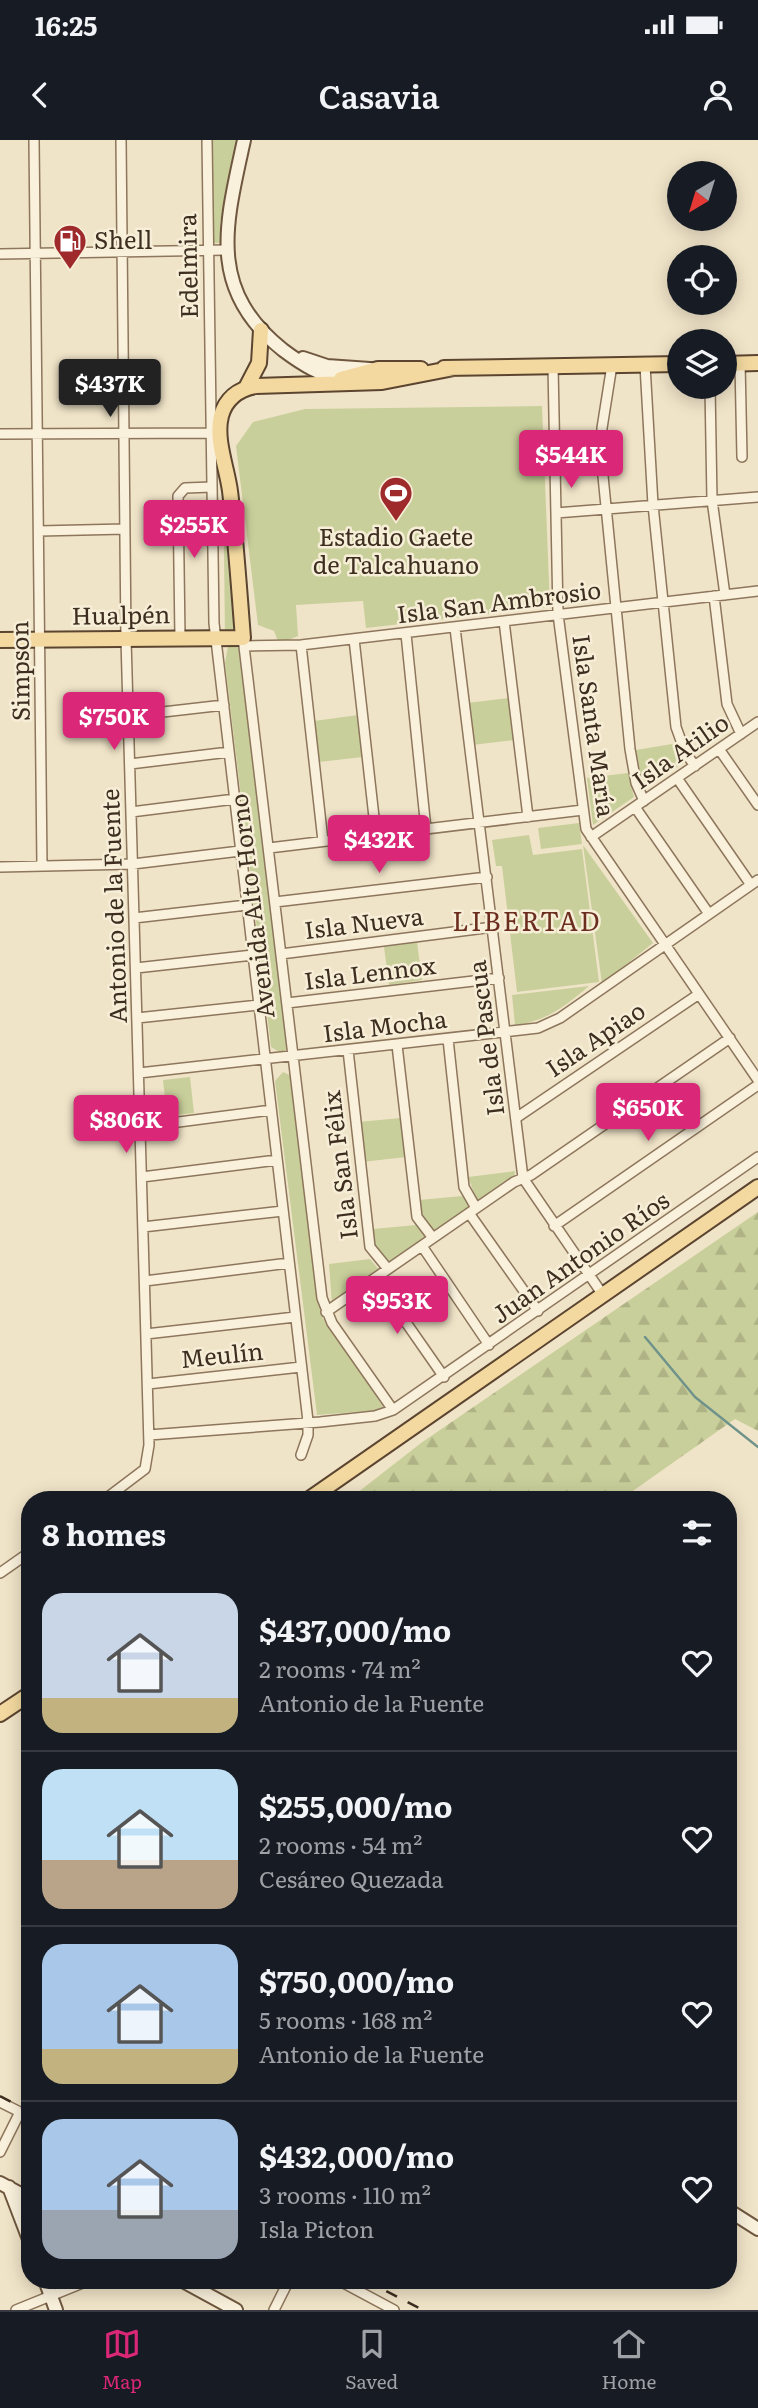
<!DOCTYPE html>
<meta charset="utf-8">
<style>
body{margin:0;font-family:Literata,serif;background:#20242c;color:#f1f3f6;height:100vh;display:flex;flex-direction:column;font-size:26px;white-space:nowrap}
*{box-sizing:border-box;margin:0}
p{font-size:23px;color:#9ea1a6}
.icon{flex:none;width:38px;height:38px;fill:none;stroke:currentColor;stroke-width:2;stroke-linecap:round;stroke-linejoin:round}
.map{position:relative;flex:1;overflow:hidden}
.side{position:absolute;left:21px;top:1351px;width:716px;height:798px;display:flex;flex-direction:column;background:#171b24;border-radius:28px;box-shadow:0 4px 18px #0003}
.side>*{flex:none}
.needle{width:46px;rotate:218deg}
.fabs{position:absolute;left:667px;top:21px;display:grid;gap:14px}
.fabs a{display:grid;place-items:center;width:70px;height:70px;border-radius:50%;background:#171b24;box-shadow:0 4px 18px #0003;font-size:35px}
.price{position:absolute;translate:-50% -60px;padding:0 16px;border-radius:7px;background:#db2777;color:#fff;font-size:23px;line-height:46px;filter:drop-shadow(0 2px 4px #0008)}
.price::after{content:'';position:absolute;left:50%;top:42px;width:21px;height:16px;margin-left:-10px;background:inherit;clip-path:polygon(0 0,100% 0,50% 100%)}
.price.selected{background:#222;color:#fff}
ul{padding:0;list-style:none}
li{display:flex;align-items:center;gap:21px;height:175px;padding:0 21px}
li+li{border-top:2px solid #363941}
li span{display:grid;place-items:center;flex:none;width:196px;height:140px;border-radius:21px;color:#555}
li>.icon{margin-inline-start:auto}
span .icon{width:84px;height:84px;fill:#fffc;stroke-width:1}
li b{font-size:30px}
h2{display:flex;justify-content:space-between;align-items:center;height:84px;padding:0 21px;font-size:30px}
.status{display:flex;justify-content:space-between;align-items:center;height:49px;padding:0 35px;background:#171b24;direction:ltr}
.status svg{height:19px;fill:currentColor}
header{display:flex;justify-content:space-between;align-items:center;height:91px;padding:0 21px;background:#171b24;font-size:32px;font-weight:600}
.tab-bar{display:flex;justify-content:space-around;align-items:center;height:98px;border-top:2px solid #363941;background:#171b24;font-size:19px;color:#9ea1a6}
.tab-bar a{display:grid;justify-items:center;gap:4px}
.tab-bar .selected{color:#db2777}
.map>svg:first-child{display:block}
</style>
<div class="status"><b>16:25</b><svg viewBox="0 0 49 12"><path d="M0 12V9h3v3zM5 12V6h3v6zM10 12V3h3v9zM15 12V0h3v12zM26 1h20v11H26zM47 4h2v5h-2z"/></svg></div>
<header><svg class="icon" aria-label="back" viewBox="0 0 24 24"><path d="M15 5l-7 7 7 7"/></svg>Casavia<svg class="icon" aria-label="person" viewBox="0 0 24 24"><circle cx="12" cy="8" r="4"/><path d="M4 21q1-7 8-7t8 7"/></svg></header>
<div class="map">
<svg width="758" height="2170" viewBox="0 0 758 2170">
<defs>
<pattern id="forest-firs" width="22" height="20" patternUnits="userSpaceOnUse" patternTransform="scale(1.75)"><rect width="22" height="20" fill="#c9cf9b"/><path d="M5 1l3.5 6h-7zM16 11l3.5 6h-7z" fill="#aeb285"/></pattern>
</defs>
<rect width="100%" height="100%" fill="#f0e4c8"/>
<!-- forest -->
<path fill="url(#forest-firs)" d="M758,1072V1291L735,1279L620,1360H348L421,1303Z"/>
<!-- green -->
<path fill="#c9cf9b" d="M213,0H238L220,83V103H213Z
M542,266L550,467L366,488L363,461L296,465L298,496L279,504L274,491L258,485L236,306L253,282L305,269Z
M223,335L237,477L233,491L225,497Z
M233,505L241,509L289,908L281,913L271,907L225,523L228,506Z
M509,558L515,600L472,605L467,563Z
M358,575L363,617L319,622L314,581Z
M678,603L688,620L643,649L636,610Z
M628,633L634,657L593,685L587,638Z
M579,683L582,704L541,709L538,688Z
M529,695L533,715L582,709L599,842L517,852L502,726H496L492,700Z
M583,705L653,803L602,844Z
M417,802L422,840L389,845L384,807Z
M589,846C564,867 547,881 515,885L512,855Z
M283,932L292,936L322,1177L384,1268L383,1270L317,1275L275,941Z
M190,937L194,973L167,976L163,940Z
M401,978L406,1017L362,1022L358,982Z
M515,1031L514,1039L477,1061L468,1037Z
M462,1056L471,1067L433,1091L422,1077L419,1060Z
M416,1085L427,1097L387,1124L375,1105L373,1089Z
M370,1119L380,1131L332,1164L329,1124Z"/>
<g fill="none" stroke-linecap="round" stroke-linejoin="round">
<!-- stream -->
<path stroke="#6f938a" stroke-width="2.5" d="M645,1197L695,1257L758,1307"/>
<defs>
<path id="street" d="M34,0L42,726
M207,0L214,483L308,1281V1295L301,1315
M0,114L226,110
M740,223L742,317
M612,225L602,288V326L630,609L636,643L644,661
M645,225L653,365L676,587L685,612L695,626
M553,226L558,474L586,689L758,940
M710,247L712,360L725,455
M0,294L215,293
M556,373L758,357
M39,391L125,389
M714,456L727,564L741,594
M504,481L528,677
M455,488L523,1038L603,1155
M406,494L426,689
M180,498L178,356L185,348L212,347
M243,498L322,1158L332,1183L393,1270
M354,499L376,695
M301,505L323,701
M245,506L301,505L758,451
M128,576L224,565
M719,609L758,665
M130,624L229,612
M677,638L751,745
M635,667L709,774
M131,672L235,659
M591,697L758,582
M269,708L583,670
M0,727L133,724L240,711
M275,762L487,737
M134,778L247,765
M281,814L493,787
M136,828L253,815
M287,863L499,838
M137,878L259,865
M448,899L464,1047L476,1068
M397,905L417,1077L433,1098
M348,910L370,1107L388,1129
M139,933L538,888L560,878L758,740
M516,978L699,854
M140,987L271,970
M142,1037L277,1020
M469,1073L538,1171
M554,1086L758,945
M143,1087L283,1071
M422,1106L489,1205
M375,1138L444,1237
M145,1141L289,1123
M326,1172L514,1042L531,1035L730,898
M146,1194L295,1177
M148,1244L301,1227
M149,1295L320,1282L375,1276L393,1270L758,1017
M104,1360L145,1329L149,1305L126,499L121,0
M0,1433L30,1412
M0,1962L30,1977
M0,2012L20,1972
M338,2140L394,2170
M16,2170L90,2140
M274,2170L289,2140"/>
<path id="secondary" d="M244,0C226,83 206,149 283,210C303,225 321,236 345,240
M303,218L327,226L370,229
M0,2043L30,2059
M9,2047L30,2102
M728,2070L758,2089
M45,2140L56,2170
M181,2140L236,2170"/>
<path id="primary" d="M724,224L758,223
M444,228L679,224
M341,239L378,229H421
M246,248L259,223L261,190
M0,500L243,498C239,449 236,400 230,351C227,328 215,299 221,276C226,258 239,249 256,246L382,242L454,228
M308,1360L758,1047
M0,1574L30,1554"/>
</defs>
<!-- street casing -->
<use href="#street" stroke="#8d765c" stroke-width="12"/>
<!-- secondary casing -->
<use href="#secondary" stroke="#6f573f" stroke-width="16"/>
<!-- primary casing -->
<use href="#primary" stroke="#5b4430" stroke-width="18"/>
<!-- street -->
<use href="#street" stroke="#faf1dc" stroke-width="9"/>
<!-- secondary -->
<use href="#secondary" stroke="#faf1dc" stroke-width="12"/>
<!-- primary -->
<use href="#primary" stroke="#f3d9a0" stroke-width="14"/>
<!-- rail -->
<path stroke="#3d2e20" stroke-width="2.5" stroke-dasharray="12 12" stroke-linecap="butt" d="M0,1956L30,1972
M365,2140L423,2170"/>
</g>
<!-- icons -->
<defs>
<symbol id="fuel-pin" viewBox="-11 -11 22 30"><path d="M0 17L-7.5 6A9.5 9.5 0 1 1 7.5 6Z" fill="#9e2a2b" stroke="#f7eed8"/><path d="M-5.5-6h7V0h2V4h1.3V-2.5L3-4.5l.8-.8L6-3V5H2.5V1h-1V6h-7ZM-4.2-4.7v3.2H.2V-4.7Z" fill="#fff"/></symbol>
<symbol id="stadium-pin" viewBox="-11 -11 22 30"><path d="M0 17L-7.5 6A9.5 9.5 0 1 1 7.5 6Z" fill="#9e2a2b" stroke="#f7eed8"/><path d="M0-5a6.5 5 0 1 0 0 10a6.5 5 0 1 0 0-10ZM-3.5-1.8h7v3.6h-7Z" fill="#fff"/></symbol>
</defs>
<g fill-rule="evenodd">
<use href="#fuel-pin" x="51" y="82" width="38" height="52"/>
<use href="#stadium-pin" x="377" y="334" width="38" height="52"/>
</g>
<g text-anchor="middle" stroke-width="5" stroke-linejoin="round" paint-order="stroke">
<!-- poi labels -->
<g font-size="24" fill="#3d2e20" stroke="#f7eed8" text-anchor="start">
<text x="94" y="109">Shell</text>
<text x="396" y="406" text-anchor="middle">Estadio Gaete<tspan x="396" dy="28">de Talcahuano</tspan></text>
</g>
<!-- street labels -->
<g font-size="24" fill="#3d2e20" stroke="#f7eed8">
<text transform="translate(189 126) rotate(-91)" y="8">Edelmira</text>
<text transform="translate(499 463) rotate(-7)" y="8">Isla San Ambrosio</text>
<text transform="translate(121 476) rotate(-1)" y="8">Hualpén</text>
<text transform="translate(21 531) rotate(-91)" y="8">Simpson</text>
<text transform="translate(593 586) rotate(82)" y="8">Isla Santa María</text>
<text transform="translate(681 612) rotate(-35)" y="8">Isla Atilio</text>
<text transform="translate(115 766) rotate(-92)" y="8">Antonio de la Fuente</text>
<text transform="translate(253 766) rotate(-97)" y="8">Avenida Alto Horno</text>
<text transform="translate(364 784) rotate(-7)" y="8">Isla Nueva</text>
<text transform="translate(370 834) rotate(-7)" y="8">Isla Lennox</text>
<text transform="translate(385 887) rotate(-7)" y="8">Isla Mocha</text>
<text transform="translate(487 898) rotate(-97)" y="8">Isla de Pascua</text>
<text transform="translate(596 900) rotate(-34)" y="8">Isla Apiao</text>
<text transform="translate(341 1025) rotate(-97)" y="8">Isla San Félix</text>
<text transform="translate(581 1118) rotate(-35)" y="8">Juan Antonio Ríos</text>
<text transform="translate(222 1216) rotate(-6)" y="8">Meulín</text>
</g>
<!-- neighbourhood labels -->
<g font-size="26" letter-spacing="2" fill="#6b2e1e" stroke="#f7eed8">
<text x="527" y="791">LIBERTAD</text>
</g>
</g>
</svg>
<div class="fabs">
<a><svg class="needle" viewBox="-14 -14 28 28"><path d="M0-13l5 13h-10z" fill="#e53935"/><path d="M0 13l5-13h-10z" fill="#9ea1a6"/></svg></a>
<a><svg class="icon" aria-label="locate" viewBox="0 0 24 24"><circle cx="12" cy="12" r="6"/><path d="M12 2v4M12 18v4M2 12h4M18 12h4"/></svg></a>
<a><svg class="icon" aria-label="layers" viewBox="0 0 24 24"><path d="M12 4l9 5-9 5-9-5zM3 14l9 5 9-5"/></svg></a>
</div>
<b class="price selected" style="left:110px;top:279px">$437K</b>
<b class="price" style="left:571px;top:350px">$544K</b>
<b class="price" style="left:194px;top:420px">$255K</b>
<b class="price" style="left:114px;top:612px">$750K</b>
<b class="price" style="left:379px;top:735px">$432K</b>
<b class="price" style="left:648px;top:1003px">$650K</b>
<b class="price" style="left:126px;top:1015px">$806K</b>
<b class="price" style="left:397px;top:1196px">$953K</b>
<section class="side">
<h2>8 homes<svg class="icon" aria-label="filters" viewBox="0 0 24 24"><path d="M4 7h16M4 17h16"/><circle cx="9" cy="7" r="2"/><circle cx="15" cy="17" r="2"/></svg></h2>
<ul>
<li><span style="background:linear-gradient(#c9d6e8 75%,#c2b280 0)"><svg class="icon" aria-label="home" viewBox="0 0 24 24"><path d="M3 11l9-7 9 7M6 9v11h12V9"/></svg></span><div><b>$437,000/mo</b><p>2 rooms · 74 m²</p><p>Antonio de la Fuente</p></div><svg class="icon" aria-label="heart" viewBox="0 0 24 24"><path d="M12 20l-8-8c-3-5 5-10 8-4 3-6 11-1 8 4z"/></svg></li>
<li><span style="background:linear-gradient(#bfe0f5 65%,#b9a48a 0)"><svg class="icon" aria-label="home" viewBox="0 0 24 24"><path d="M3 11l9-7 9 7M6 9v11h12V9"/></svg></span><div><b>$255,000/mo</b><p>2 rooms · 54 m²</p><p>Cesáreo Quezada</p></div><svg class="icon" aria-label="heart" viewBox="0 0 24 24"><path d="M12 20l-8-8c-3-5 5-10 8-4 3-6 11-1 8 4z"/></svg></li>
<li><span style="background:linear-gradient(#a9c7e8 75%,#c2b280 0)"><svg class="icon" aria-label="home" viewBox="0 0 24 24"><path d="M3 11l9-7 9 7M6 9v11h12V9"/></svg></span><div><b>$750,000/mo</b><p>5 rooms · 168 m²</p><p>Antonio de la Fuente</p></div><svg class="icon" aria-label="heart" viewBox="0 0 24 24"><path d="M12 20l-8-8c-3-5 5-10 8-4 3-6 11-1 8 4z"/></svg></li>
<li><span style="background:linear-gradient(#a9c7e8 65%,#9aa5b1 0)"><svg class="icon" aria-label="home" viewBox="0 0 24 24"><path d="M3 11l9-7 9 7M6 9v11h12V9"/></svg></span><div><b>$432,000/mo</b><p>3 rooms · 110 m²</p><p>Isla Picton</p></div><svg class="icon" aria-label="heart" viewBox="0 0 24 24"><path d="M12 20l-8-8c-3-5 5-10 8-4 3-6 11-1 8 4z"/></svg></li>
</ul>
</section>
</div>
<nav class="tab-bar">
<a class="selected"><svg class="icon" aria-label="map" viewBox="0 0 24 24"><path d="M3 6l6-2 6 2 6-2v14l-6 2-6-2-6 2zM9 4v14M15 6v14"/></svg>Map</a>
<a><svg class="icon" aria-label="saved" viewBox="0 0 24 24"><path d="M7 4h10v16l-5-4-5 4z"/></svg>Saved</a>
<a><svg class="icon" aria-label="home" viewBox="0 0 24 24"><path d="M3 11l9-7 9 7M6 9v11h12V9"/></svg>Home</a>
</nav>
